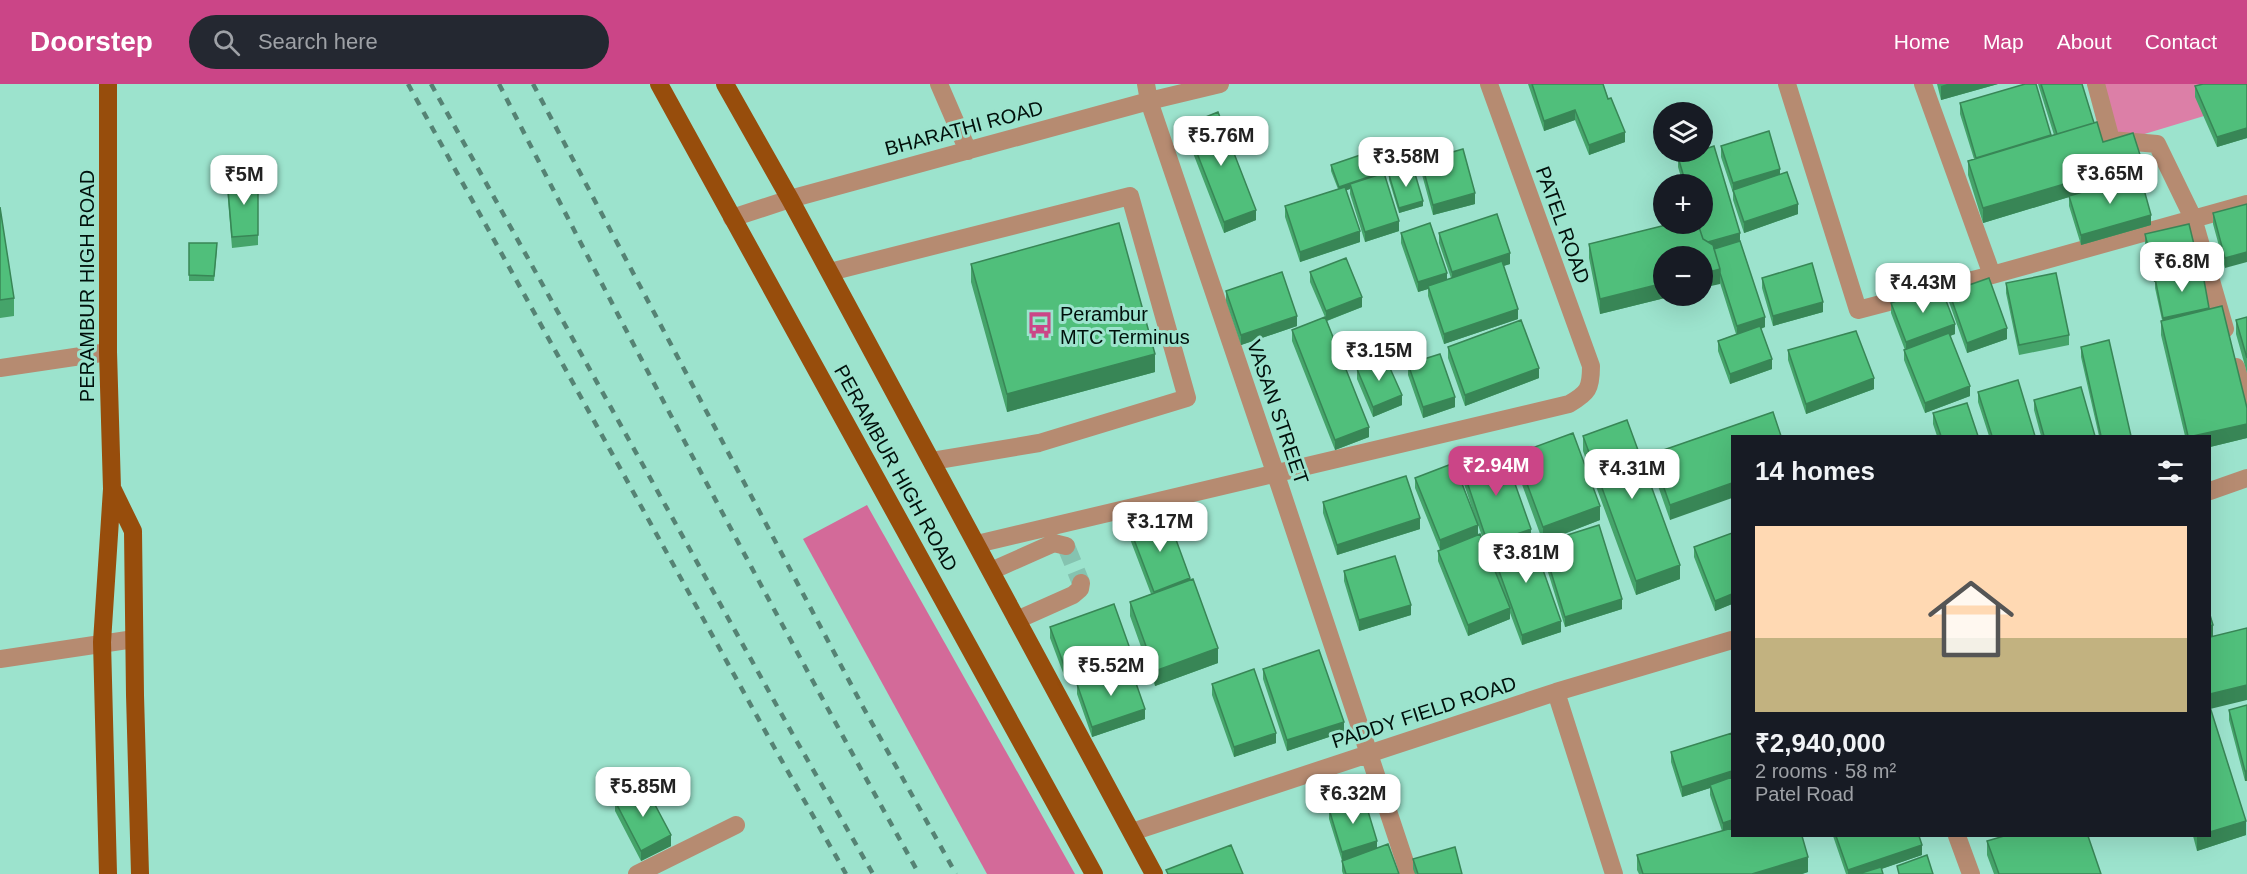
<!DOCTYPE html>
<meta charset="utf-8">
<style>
body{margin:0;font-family:Arial,sans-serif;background:#242831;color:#f1f3f6;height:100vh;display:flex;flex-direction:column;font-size:22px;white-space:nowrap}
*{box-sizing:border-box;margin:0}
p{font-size:20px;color:#9ea1a6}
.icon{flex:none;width:33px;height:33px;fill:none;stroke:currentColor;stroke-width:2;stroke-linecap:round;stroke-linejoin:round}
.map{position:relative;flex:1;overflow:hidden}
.panel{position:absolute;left:1731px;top:351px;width:480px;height:402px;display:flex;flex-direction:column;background:#171b24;border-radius:0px;box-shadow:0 6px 24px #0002}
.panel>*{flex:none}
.buttons{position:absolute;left:1653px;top:18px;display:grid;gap:12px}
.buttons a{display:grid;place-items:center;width:60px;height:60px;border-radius:50%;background:#171b24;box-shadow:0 6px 24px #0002;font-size:30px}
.price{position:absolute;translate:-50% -51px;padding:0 14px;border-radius:12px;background:#fff;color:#222;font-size:20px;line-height:39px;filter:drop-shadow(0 2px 3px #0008)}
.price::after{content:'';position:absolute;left:50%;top:36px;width:18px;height:14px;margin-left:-9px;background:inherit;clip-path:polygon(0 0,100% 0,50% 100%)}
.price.on{background:#cb4587;color:#fff}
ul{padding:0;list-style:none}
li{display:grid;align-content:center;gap:12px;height:318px;padding:0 24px}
li span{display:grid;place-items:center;height:186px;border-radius:0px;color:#555}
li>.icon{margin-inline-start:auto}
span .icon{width:108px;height:108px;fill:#fffc;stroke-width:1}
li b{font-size:26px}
h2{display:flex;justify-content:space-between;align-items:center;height:72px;padding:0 24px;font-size:26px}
header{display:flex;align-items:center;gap:36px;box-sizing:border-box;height:84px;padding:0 30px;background:#cb4587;color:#fff}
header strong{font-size:28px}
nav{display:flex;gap:33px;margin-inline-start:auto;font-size:21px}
.search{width:420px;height:54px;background:#242831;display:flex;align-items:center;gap:15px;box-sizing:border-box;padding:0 21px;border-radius:33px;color:#9ea1a6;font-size:22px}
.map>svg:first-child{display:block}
</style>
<header>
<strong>Doorstep</strong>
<div class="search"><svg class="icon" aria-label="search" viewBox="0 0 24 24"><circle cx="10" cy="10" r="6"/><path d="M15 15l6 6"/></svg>Search here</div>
<nav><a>Home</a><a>Map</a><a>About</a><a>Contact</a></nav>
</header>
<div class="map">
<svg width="2247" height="790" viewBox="0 0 2247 790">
<rect width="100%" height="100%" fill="#9ce3cd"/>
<!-- green -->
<path fill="#dc7fa7" d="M2099,0H2247V19L2118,58Z"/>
<!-- forest -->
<path fill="#d36a99" d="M867,421L1075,790H987L803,455Z"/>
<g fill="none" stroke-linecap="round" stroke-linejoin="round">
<!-- minor-tunnel -->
<path stroke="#85c3b0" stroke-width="18" stroke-dasharray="18 9" stroke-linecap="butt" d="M1066,462L1081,499"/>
<!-- minor -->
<path stroke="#b68b71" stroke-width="18" d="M939,0L968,67
M1146,0L1149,17L1276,391L1409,790
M1787,0L1858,226L1992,191L2247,120
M1923,0L1992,191
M2096,0L2111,56L2157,60L2193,134L2225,245
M732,134L790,115L1149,17L1220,0
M830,188L1130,112L1187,314L1039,359L932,377
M2236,283L2247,321
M0,284L108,268
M2210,407L2247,394
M977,460L1569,320C1588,309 1591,305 1591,282L1489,0
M991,487L1054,459L1066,462
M1017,536L1073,511L1080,505L1081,499
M0,575L134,555
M1556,608L1614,790
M1132,748L1556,608L1732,556
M1957,752L1971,790
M637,790L736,741"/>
<!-- major -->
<path stroke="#974d0c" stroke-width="18" d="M659,0L1094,790
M725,0L790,115L1154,790
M113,406L133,447L135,611L140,790
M108,790L102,558L112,405L108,268V0"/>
<!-- rail -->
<path stroke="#558374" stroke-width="4.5" stroke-dasharray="8 8" stroke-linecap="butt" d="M408,0L774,663L846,790
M431,0L792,649L873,790
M499,0C635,266 774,530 919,790
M533,0L863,623L956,790"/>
</g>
<!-- wall -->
<path fill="#45a46a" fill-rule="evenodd" d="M1528,0H1603L1625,58L1589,71L1575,36L1544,47Z
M1937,0H1998L1941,16Z
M2038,0H2082L2094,39L2103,58L2142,91L2140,92L2151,141L2081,161L2069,122V113L1983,139L1968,91V77L1974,75L1960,30V19L2051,52L2054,51Z
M2247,0V54L2217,63L2195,13V2Z
M1186,41L1256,136L1224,149L1186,51Z
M1714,62L1740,149V157L1765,233V243L1761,245L1772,275V285L1730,300L1718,267V257L1736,250L1720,199L1702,204V172H1664V212H1673L1600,230L1589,174V160L1670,140H1702V100H1683L1678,83V73L1697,68H1702V66Z
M1721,62L1780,90L1798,130L1744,149L1733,116V109L1721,73Z
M1421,77L1475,120L1433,131L1421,87Z
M1331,81L1399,147L1365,158L1350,110V105L1346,106L1360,158L1300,178L1285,133V122L1338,105L1331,87Z
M1389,91L1423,122L1399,129L1389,96Z
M258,93V161L232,164L227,104V94Z
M2247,120L2225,184L2213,140V129Z
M0,123L14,214V232L0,234Z
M1401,149L1447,196L1451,194L1439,159V149L1510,180L1503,182L1518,235L1444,260L1428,212V205L1418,208L1401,159Z
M2145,150L2198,185L2247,354L2210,363V352H2185L2161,251V237L2162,236L2155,204V198H2154L2145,160Z
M189,159L217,165L214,197H189Z
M971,180L1155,288L1007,328L971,198Z
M1310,188L1362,223L1327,237L1369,353L1335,366L1292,257V246L1325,233L1310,198Z
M1762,194L1823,228L1773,242L1762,204Z
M2006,199L2069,251V261L2019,271L2006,209Z
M1226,207L1297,242L1241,261L1226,217Z
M1949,208L2007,255L1967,269L1949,218Z
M1891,219L1955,250L1950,252L1970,312L1925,329L1904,276V266H1905L1891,229Z
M2247,233V289L2236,250V236Z
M1448,263L1539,294L1465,322L1448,274Z
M2081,263L2131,352H2099L2081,273Z
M1788,266L1874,305L1806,330L1788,276Z
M1408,280L1455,323L1423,334L1408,291Z
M1357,285L1402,321L1373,333L1357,295Z
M1978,308L2035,352H1989L1978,318Z
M2034,316L2095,352H2041L2034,326Z
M1773,328L1670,436L1652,385V370Z
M1933,329L1978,352H1937L1933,340Z
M1583,352L1680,495L1636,511L1583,367Z
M1516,370L1600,436L1543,458L1516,384Z
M1461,380L1531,451L1561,548L1522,561L1510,529V535L1468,552L1438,477V467L1440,466L1415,404V394L1477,439L1461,391ZM1478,441L1488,469L1478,451ZM1490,470V473L1498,493L1489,471Z
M1323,418L1420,445L1337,471L1323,429Z
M1130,445L1190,496L1218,579L1155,602L1130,532V518L1151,510L1130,455Z
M1732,449V520L1715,527L1694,473V463Z
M1542,459L1622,525L1565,543L1542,469Z
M1344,487L1411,531L1359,547L1344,497Z
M1050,543L1129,572L1065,594L1050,554Z
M1263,585L1344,648L1287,667L1263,595Z
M1077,600L1145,635L1092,653L1077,610Z
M1212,600L1276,659L1234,673L1212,611Z
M2247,621V697H2245L2229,636V626Z
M2210,625L2246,751L2197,767L2193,752H2210Z
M1732,649L1808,788L1802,790H1639L1637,786V771L1722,747L1710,711V704L1682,713L1671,678V668Z
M615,717L671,762L641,777L615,727Z
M1329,725L1377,764L1399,790H1343L1342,787V777L1329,735Z
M1833,752H1919L1922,771L1881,785L1883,790H1846Z
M1987,757L2101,790H1994L1987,771Z
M1413,775L1462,790H1415L1413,785Z"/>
<!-- shaded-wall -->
<path fill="#388656" d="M1947,0H1998L1941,16V2Z
M1575,26V36L1544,47V37Z
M2247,44V54L2217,63V53Z
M1625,48V58L1589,71V61Z
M2142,77V91L1983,139V124Z
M1780,85V95L1733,106V99Z
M1383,88L1350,100V105L1339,109V103Z
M1475,109V120L1433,131V121Z
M1423,117V122L1399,129V124Z
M1798,120V130L1744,149V138Z
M1256,126V136L1224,149V138Z
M2151,131V141L2081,161V151Z
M1399,137V147L1365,158V148Z
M1360,147V158L1300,178V168Z
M1740,149V159L1703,170V160Z
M2247,168V178L2225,184V174Z
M1510,169V180L1452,198V188Z
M2198,177V188L2155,194V198H2154V188Z
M1720,185V200L1702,204V190Z
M1447,189V199L1428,202V205L1418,208V198Z
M1664,199V212H1673L1600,230V215Z
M1362,213V223L1326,237V227Z
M1823,218V228L1773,242V232Z
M2209,224L2163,244V234Z
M1518,225V235L1444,260V250Z
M1297,232V242L1241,261V251Z
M1765,233V243L1737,252V242Z
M1955,240V250L1906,268V258Z
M2007,244V255L1967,269V259Z
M1155,270V288L1007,328V310Z
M1772,275V285L1730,300V290Z
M1539,284V294L1465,322V311Z
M1874,294V305L1806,330V320Z
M1970,302V312L1925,329V319Z
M1402,311V321L1373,333V323Z
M1455,313V323L1423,334V323Z
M2247,340V354L2210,363V352H2193Z
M1369,343V353L1335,366V356Z
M1732,399V414L1670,436V421Z
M1600,422V436L1543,458V443Z
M1420,434V445L1337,471V461Z
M1478,441V451L1440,466V456Z
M1531,445V456L1490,462V470L1488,471V460Z
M1680,481V495L1636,511V497Z
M1190,494V504L1154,518V508Z
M1732,510V520L1715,527V517Z
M1622,515V525L1565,543V533Z
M1411,521V531L1359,547V536Z
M1510,524V535L1468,552V541Z
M1561,537V548L1522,561V551Z
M2213,541V556L2210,557V542Z
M1129,562V572L1065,594V584Z
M1218,564V579L1155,602V587Z
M2247,601V616L2210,625V610Z
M1145,625V635L1092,653V643Z
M1344,638V648L1287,667V656Z
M1276,649V659L1234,673V663Z
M1732,687V697L1710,701V704L1682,713V703Z
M2245,687H2247V697H2245Z
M1732,736V747L1723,750V739Z
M2246,737V751L2197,767V752H2210V748Z
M671,751V762L641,777V767Z
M1377,757V768L1342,778V768Z
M1922,761V771L1867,790H1848V786Z
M1808,773V788L1802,790H1752Z"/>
<!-- building -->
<path fill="#50bf7b" stroke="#388656" stroke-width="1.5" d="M1532,0H1603L1608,15L1611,14L1625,48L1589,61L1575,26L1544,37Z
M2025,0H2036L2051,51L1976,74L1960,19Z
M2041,0H2082L2094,39L2057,50Z
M2203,0H2247V44L2217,53L2195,2Z
M1218,28L1256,126L1224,138L1186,41Z
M2097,38L2103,58L2133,49L2142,77L1983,124L1968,77Z
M1769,47L1780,85L1733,99L1721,62Z
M1714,62L1740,149L1708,158L1703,155L1698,140H1702V100H1686L1678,73L1697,68H1702V66Z
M1463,65L1475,109L1433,121L1421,77Z
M1375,66L1383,88L1339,103L1331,81Z
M1413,83L1423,117L1399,124L1389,91Z
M1787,88L1798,120L1744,138L1733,106Z
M1384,89L1399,137L1365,148L1350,100Z
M2140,91L2151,131L2081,151L2069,112Z
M258,93V151L232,153L227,94Z
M1345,103L1360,147L1300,168L1285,122Z
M2247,120V168L2225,174L2213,129Z
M0,123L14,214L0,216Z
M1497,130L1510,169L1452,188L1439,149Z
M1119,139L1155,270L1007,310L971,180Z
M1430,139L1447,189L1418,198L1401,149Z
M1670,140H1698L1703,155L1713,161L1720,185L1702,190V172H1664V199L1600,215L1589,160Z
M2189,140L2198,177L2154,188L2145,150Z
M1740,157L1765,233L1737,242L1720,189V185L1714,165Z
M189,159H217L214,192L189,191Z
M1346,174L1362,213L1326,227L1310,188Z
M1502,177L1518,225L1444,250L1428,202Z
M1812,179L1823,218L1773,232L1762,194Z
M2202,185L2209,224L2163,234L2155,194Z
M1282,188L1297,232L1241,251L1226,207Z
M2056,189L2069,251L2019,261L2006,199Z
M1989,194L2007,244L1967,259L1949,208Z
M1940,201L1955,240L1906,258L1891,219Z
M2222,222L2247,324V340L2193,352H2188L2161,237Z
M1325,233L1369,343L1335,356L1292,246Z
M2247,233V274L2236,236Z
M1521,236L1539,284L1465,311L1448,263Z
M1760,242L1772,275L1730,290L1718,257Z
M1856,247L1874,294L1806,320L1788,266Z
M1949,249L1970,302L1925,319L1904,266Z
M2109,256L2131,352H2101L2081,263Z
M1440,270L1455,313L1423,323L1408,280Z
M1385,273L1402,311L1373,323L1357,285Z
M2018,296L2035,352H1992L1978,308Z
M2081,303L2095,352H2044L2034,316Z
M1967,319L1978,352H1941L1933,329Z
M1773,328L1781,352H1732V399L1670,421L1652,370Z
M1627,336L1680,481L1636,497L1583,352Z
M1573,349L1600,422L1543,443L1516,370Z
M1503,366L1531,445L1488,460L1461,380Z
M1454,379L1478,441L1440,456L1415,394Z
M1406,392L1420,434L1337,461L1323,418Z
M1167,431L1190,494L1154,508L1130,445Z
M1599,441L1622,515L1565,533L1542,459Z
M1530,449L1561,537L1522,551L1490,462Z
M1732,449V510L1715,517L1694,463Z
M1480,450L1510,524L1468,541L1438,467Z
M1395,472L1411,521L1359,536L1344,487Z
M1193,495L1218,564L1155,587L1130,518Z
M1114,520L1129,562L1065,584L1050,543Z
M2210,531L2213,541L2210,542Z
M2247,544V601L2210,610V553Z
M1319,566L1344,638L1287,656L1263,585Z
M1130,582L1145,625L1092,643L1077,600Z
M1254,585L1276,649L1234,663L1212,600Z
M2247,621V687H2245L2229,626Z
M2210,623L2246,737L2210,748Z
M1732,649V687L1682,703L1671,668Z
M1732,693V736L1723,739L1710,701Z
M645,702L671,751L641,767L615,717Z
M1364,714L1377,757L1342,768L1329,725Z
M1732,744V752H1802L1808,773L1752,790H1643L1637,771Z
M1836,752H1919L1922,761L1848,786Z
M2004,752H2088L2101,790H1999L1987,757Z
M1388,760L1399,790H1346L1342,777Z
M1231,761L1243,790H1168L1166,786Z
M1455,763L1462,790H1418L1413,775Z
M1927,771L1933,790H1899L1897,782Z
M1881,783L1883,790H1858Z"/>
<!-- icons -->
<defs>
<symbol id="bus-bare" viewBox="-9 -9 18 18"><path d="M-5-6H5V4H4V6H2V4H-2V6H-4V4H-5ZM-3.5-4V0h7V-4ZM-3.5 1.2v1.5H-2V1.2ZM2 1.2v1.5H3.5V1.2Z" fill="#cb4587" stroke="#9ce3cd" stroke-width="2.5" paint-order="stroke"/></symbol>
</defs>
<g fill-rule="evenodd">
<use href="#bus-bare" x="1021" y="222" width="38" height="38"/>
</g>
<g text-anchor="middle" stroke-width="6" stroke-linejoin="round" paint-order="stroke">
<!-- street labels -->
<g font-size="20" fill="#00100b" stroke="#9ce3cd">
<text transform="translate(964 44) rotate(-15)" y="7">BHARATHI ROAD</text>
<text transform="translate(1563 141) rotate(70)" y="7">PATEL ROAD</text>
<text transform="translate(87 202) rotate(-90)" y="7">PERAMBUR HIGH ROAD</text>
<text transform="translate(1278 328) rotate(71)" y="7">VASAN STREET</text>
<text transform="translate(896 384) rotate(61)" y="7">PERAMBUR HIGH ROAD</text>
<text transform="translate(1424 628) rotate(-18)" y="7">PADDY FIELD ROAD</text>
</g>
<!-- poi labels -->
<g font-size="20" fill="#00100b" stroke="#9ce3cd" text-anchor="start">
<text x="1060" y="237">Perambur<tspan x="1060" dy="23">MTC Terminus</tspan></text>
</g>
</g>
</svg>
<div class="buttons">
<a><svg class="icon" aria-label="layers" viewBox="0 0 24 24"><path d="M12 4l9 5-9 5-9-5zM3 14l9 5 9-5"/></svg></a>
<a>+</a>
<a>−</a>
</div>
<b class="price" style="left:1221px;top:83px">₹5.76M</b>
<b class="price" style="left:1406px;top:104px">₹3.58M</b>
<b class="price" style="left:2110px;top:121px">₹3.65M</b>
<b class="price" style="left:244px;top:122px">₹5M</b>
<b class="price" style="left:2182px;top:209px">₹6.8M</b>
<b class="price" style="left:1923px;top:230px">₹4.43M</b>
<b class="price" style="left:1379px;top:298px">₹3.15M</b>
<b class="price on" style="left:1496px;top:413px">₹2.94M</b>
<b class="price" style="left:1632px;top:416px">₹4.31M</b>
<b class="price" style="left:1160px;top:469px">₹3.17M</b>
<b class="price" style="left:1526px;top:500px">₹3.81M</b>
<b class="price" style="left:1111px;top:613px">₹5.52M</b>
<b class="price" style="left:643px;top:734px">₹5.85M</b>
<b class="price" style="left:1353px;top:741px">₹6.32M</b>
<section class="panel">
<h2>14 homes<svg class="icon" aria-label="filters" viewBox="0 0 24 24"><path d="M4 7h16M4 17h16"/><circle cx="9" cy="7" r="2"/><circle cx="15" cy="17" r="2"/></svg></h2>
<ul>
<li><span style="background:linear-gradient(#ffd9b3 60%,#c2b280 0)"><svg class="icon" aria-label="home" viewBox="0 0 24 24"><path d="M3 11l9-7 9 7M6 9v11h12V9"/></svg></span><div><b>₹2,940,000</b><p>2 rooms · 58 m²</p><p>Patel Road</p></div></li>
</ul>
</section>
</div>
